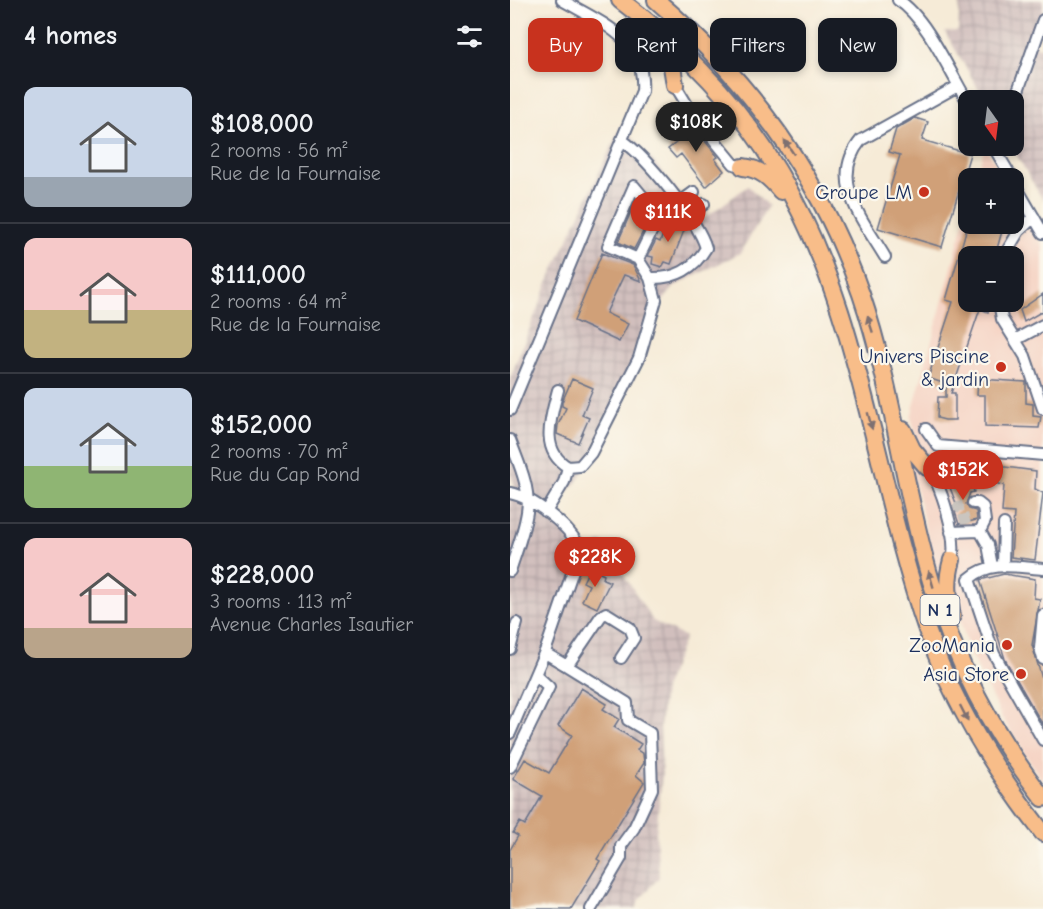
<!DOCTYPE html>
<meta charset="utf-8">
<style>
body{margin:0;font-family:"Comic Neue",sans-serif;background:#20242c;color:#f1f3f6;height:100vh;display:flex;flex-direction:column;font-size:22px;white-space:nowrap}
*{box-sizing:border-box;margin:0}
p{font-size:20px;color:#9ea1a6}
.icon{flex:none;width:33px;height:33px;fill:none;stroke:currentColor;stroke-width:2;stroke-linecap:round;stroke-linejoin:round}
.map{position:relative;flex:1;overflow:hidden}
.drawer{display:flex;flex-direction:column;background:#171b24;width:510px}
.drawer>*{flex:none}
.hud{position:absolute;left:18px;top:18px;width:424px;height:54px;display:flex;gap:12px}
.needle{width:39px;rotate:166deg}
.controls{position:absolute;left:448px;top:90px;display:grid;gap:12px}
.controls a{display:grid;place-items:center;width:66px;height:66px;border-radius:12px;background:#171b24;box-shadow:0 3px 9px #0003;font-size:30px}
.price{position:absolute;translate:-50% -51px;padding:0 14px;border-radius:21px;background:#c8321e;color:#fff;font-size:20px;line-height:39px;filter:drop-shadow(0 2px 3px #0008)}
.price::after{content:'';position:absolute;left:50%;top:36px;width:18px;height:14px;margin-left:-9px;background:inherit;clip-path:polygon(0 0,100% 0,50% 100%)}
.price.selected{background:#222;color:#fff}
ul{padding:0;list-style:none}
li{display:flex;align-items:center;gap:18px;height:150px;padding:0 24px}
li+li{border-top:2px solid #363941}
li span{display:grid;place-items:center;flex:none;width:168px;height:120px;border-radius:12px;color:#555}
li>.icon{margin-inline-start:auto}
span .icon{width:72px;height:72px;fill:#fffc;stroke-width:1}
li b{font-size:26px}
h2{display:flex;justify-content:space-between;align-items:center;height:72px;padding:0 24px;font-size:26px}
.tag{padding:0 21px;border-radius:12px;background:#171b24;box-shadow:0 3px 9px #0003;font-size:21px;line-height:54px}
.tag.selected{background:#c8321e;color:#fff}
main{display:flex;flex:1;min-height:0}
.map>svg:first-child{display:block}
</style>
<main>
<section class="drawer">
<h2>4 homes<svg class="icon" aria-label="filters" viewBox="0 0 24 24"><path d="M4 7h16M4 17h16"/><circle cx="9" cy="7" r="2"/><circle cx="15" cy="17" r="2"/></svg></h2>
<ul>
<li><span style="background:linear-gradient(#c9d6e8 75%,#9aa5b1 0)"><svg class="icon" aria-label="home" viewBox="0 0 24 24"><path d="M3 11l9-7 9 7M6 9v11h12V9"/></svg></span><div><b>$108,000</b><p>2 rooms · 56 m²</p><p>Rue de la Fournaise</p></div></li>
<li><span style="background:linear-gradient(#f6c9c9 60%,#c2b280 0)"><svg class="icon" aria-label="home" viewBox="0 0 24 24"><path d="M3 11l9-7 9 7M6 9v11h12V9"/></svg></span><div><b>$111,000</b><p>2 rooms · 64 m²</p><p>Rue de la Fournaise</p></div></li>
<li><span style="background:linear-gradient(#c9d6e8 65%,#8fb573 0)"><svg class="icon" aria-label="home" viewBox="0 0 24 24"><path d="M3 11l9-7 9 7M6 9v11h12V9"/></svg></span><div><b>$152,000</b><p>2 rooms · 70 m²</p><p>Rue du Cap Rond</p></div></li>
<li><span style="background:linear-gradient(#f6c9c9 75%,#b9a48a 0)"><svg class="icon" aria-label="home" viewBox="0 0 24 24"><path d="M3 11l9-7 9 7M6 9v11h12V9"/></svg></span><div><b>$228,000</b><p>3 rooms · 113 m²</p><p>Avenue Charles Isautier</p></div></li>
</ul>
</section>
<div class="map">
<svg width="533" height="909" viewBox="0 0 533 909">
<defs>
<pattern id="industrial-grid" width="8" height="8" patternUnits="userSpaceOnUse" patternTransform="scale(1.5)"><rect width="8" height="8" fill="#d1bfbd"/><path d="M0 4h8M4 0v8" fill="none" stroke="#b3a4a5"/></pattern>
</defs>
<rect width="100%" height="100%" fill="#fbf7ec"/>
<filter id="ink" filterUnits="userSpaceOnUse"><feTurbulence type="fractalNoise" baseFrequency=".0167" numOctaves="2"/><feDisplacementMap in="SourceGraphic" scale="12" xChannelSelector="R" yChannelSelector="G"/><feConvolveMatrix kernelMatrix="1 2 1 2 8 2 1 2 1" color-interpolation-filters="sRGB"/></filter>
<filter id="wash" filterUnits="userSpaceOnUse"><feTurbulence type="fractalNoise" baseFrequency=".008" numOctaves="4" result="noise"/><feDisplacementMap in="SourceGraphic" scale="24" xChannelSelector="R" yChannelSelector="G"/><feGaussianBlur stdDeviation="1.35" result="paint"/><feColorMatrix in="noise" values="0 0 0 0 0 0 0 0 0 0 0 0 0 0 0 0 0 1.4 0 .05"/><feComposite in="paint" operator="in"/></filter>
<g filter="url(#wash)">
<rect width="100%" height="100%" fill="#f6ebd7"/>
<!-- built -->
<path fill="#f5d2c2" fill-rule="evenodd" d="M475,146L494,178H466Z
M504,196L533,246V782L492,718L460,653L450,620L428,580L400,463L410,450L401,417L459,204V224H504ZM459,256H504V302H459Z"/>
<!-- industrial -->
<path fill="url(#industrial-grid)" d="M450,0H533V16L523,45L533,48V200L501,146H504V100H475L435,32L448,31Z
M112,124L192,220L238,186L258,206L230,253L165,286L143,313L138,350L69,479L43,508L79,547L93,542L143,621L175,637L154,689L150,728L152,775L146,833L149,877L129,901L126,909H0V488L6,489L0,473V378L39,280Z"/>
<g id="blocks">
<!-- building -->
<path fill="#d0a078" d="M405,118L418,122L412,140L460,154L432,247L368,228L390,155L379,152L386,129Z
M177,119L208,157L205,159L214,171L196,187L171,154L166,158L158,149L167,142L160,132Z
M126,200L140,218L124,249L108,242Z
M161,214L175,228L161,264L155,262L152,267L142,264L143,257L138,256L146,240L150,242Z
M458,224H494L485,256H459V302H481L478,312L470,309L441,393H445V420H435L427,418L428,397H436V384L418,378L443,302L436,300Z
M92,253L123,265L131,281L114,275L96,313L118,324L109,342L64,321Z
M533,294V314L531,312L514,322L510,310Z
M62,379L83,388L72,415L79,418L68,443L47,434L48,425L56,408L52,406V402Z
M468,379L516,382V403L523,404V416L531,417L529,428L475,426V395H467Z
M487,466L526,471L525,489L533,493L525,560L501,557L504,513L492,512L494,485L488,484L485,480Z
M461,479L464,492L460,493L456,504L459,509L466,511L467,520L449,524L445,512L449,511L439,485Z
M80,568L94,575L93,579L100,582L87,608L72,601L79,585L73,582Z
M494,574L525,579L524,598L530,599L522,645L533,682V725L495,659L470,580Z
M71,688L97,704L93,709L109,719L104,727L131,744L127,750L133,754L134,763L126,775L134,782L87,859L90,861L61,909H0V850L8,836L3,833L10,822L15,825L32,796L3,779L15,759L39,773L62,735L48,726Z"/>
</g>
</g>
<g filter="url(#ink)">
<use href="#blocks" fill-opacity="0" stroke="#687188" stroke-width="1.5"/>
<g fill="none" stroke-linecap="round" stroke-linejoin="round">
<!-- minor-tunnel -->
<path stroke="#cac5bf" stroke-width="10" stroke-dasharray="10 5" stroke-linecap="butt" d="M456,524L452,510L448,507L463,503"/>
<defs>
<path id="minor" d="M388,0C417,18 441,75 459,104
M165,85L182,113L224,164L233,167
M504,102L533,20
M483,146L502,178
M504,183L533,233
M169,203L184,192
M177,215L194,204
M494,256L509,231L524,217
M375,257C353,220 318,180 351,140L448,86
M128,259L98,246L124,186L149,216L128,259L140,278
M489,302L492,319L515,356L533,409
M505,340L533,325
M0,410L132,91C136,38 91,23 52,0
M416,429L428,446L533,455
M0,440C8,462 21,488 17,512C14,532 6,552 0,571
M58,467L70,466L81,453L129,358L146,300L140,278C165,279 183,270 196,248C188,220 136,157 112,140
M417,467C431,483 448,539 442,560
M0,493C22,497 63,528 70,550L36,649L0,733
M463,503H468L473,507L475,521L470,531
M36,512L54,482L58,467C29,450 41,417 48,390
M441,532L470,531L478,545L482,566
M493,566L494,524
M533,569C507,567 480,560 459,579L484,654L533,740
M533,615L530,648L533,659
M0,649L7,623
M35,653L57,666L91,616L96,613L120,628L124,638L111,658
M57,666L117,703L118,720L140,733L142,789L124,828L111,846V858L81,909
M0,767L39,687L26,675"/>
<path id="highway" d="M110,0C173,47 228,103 268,171C352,310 364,479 417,630C443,704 485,771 533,833
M146,0C239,80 311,178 351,294C383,388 393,487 421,581C446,664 481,730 533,798
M148,38L160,54L165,85
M233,167C251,169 260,178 271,191
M393,430L402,449L417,467
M442,616C438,595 436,581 442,560"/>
</defs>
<!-- minor casing -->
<use href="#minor" stroke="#687188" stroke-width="14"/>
<!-- highway casing -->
<use href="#highway" stroke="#687188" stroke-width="20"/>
<!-- minor -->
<use href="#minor" stroke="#fff" stroke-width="10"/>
<!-- highway -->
<use href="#highway" stroke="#f8bd89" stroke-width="16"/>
</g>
<!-- one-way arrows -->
<defs><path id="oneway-solid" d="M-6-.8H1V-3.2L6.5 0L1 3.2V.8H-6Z" transform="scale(1.5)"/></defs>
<g fill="#7e6f71">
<use href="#oneway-solid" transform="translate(279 147) rotate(-124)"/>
<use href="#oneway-solid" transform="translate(360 324) rotate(-108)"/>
<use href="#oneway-solid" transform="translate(360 421) rotate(75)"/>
<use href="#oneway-solid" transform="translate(421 579) rotate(-106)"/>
<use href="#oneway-solid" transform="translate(454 713) rotate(63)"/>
</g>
</g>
<!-- markers -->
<g fill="#c8321e" stroke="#fbf7ec" stroke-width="2">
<circle cx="414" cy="192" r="6"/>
<circle cx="491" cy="367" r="6"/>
<circle cx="497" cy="645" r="6"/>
<circle cx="511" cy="674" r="6"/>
</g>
<g text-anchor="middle" stroke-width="4.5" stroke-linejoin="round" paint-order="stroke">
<!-- shield labels -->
<rect fill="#fbf7ec" stroke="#5e6b89" stroke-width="1.5" x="410.5" y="595" width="39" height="30" rx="4.5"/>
<g font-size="18" font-weight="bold" fill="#1b2f5e">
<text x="430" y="616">N 1</text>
</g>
<!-- poi labels -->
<g font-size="20" fill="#1b2f5e" stroke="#fbf7ec" text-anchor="end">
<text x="402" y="199">Groupe LM</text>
<text x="479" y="363">Univers Piscine<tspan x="479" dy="23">&amp; jardin</tspan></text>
<text x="485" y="652">ZooMania</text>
<text x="499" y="681">Asia Store</text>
</g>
</g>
</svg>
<div class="controls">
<a><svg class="needle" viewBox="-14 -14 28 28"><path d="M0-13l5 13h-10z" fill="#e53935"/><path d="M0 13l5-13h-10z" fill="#9ea1a6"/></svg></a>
<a>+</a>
<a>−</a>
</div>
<b class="price selected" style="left:186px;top:153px">$108K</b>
<b class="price" style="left:158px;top:243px">$111K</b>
<b class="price" style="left:453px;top:501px">$152K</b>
<b class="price" style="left:85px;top:588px">$228K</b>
<div class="hud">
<a class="tag selected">Buy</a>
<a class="tag">Rent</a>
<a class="tag">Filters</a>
<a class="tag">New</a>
</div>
</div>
</main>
